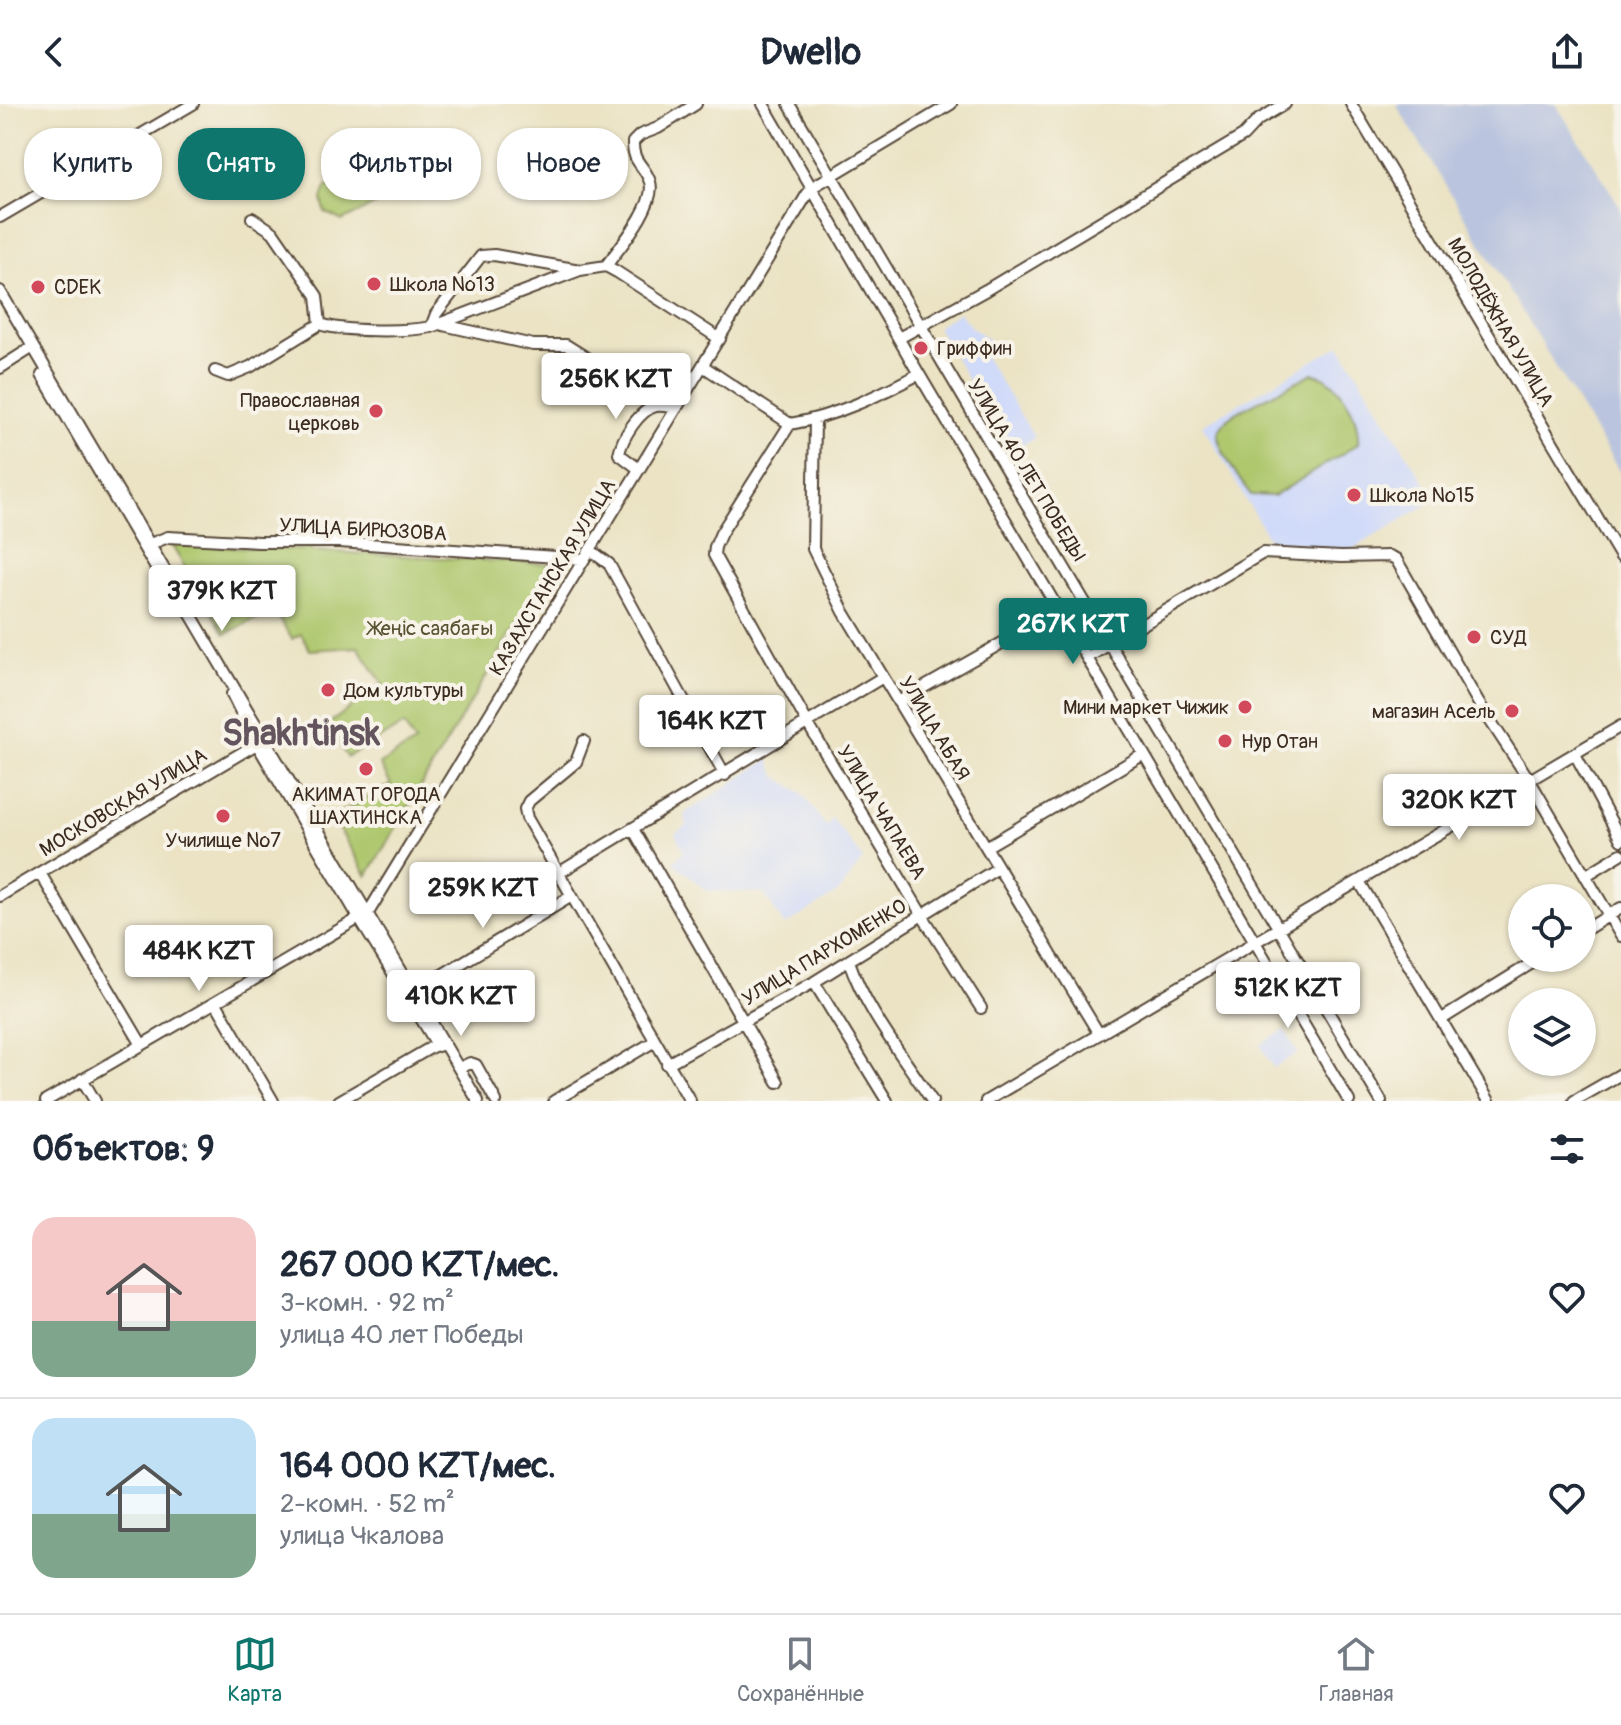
<!DOCTYPE html>
<html lang="ru">
<meta charset="utf-8">
<style>
body{margin:0;font-family:Pangolin,sans-serif;background:#f6f6f7;color:#1f2937;height:100vh;display:flex;flex-direction:column;font-size:30px;white-space:nowrap}
*{box-sizing:border-box;margin:0}
p{font-size:26px;color:#747a83}
.icon{flex:none;width:44px;height:44px;fill:none;stroke:currentColor;stroke-width:2;stroke-linecap:round;stroke-linejoin:round}
.map{position:relative;height:997px;overflow:hidden}
.drawer{display:flex;flex-direction:column;background:#fff;flex:1}
.drawer>*{flex:none}
.banner{position:absolute;left:24px;top:24px;width:800px;height:72px;display:flex;gap:16px}
.controls{position:absolute;left:1508px;top:780px;display:grid;gap:16px}
.controls a{display:grid;place-items:center;width:88px;height:88px;border-radius:50%;background:#fff;box-shadow:0 2px 6px #0004;font-size:40px}
.price{position:absolute;translate:-50% -68px;padding:0 18px;border-radius:8px;background:#fff;color:#222;font-size:26px;line-height:52px;filter:drop-shadow(0 2px 4px #0008)}
.price::after{content:'';position:absolute;left:50%;top:48px;width:24px;height:18px;margin-left:-12px;background:inherit;clip-path:polygon(0 0,100% 0,50% 100%)}
.price.on{background:#0f766e;color:#fff}
ul{padding:0;list-style:none}
li{display:flex;align-items:center;gap:24px;height:200px;padding:0 32px}
li+li{border-top:2px solid #e0e1e3}
li span{display:grid;place-items:center;flex:none;width:224px;height:160px;border-radius:24px;color:#555}
li>.icon{margin-inline-start:auto}
span .icon{width:96px;height:96px;fill:#fffc;stroke-width:1}
li b{font-size:34px}
h2{display:flex;justify-content:space-between;align-items:center;height:96px;padding:0 32px;font-size:34px}
.tag{padding:0 28px;border-radius:32px;background:#fff;box-shadow:0 2px 6px #0004;font-size:28px;line-height:72px}
.tag.on{background:#0f766e;color:#fff}
header{display:flex;justify-content:space-between;align-items:center;height:104px;padding:0 32px;background:#fff;font-size:36px;font-weight:700}
.tab-bar{display:flex;justify-content:space-around;align-items:center;height:112px;border-top:2px solid #e0e1e3;background:#fff;font-size:22px;color:#747a83}
.tab-bar a{display:grid;justify-items:center;gap:4px}
.tab-bar .on{color:#0f766e}
.map>svg:first-child{display:block}
</style>
<header><svg class="icon" aria-label="back" viewBox="0 0 24 24"><path d="M15 5l-7 7 7 7"/></svg>Dwello<svg class="icon" aria-label="share" viewBox="0 0 24 24"><path d="M12 15V3M7 8l5-5 5 5M5 13v7h14v-7"/></svg></header>
<div class="map">
<svg width="1621" height="997" viewBox="0 0 1621 997">
<rect width="100%" height="100%" fill="#f7f3e8"/>
<filter id="ink" filterUnits="userSpaceOnUse"><feTurbulence type="fractalNoise" baseFrequency=".0125" numOctaves="2"/><feDisplacementMap in="SourceGraphic" scale="16" xChannelSelector="R" yChannelSelector="G"/><feConvolveMatrix kernelMatrix="1 2 1 2 8 2 1 2 1" color-interpolation-filters="sRGB"/></filter>
<filter id="wash" filterUnits="userSpaceOnUse"><feTurbulence type="fractalNoise" baseFrequency=".006" numOctaves="4" result="noise"/><feDisplacementMap in="SourceGraphic" scale="32" xChannelSelector="R" yChannelSelector="G"/><feGaussianBlur stdDeviation="1.8" result="paint"/><feColorMatrix in="noise" values="0 0 0 0 0 0 0 0 0 0 0 0 0 0 0 0 0 1.4 0 .05"/><feComposite in="paint" operator="in"/></filter>
<g filter="url(#wash)">
<rect width="100%" height="100%" fill="#ebe3c4"/>
<!-- built -->
<path fill="#d0daf9" d="M959,208L972,224L991,237L980,245L1035,334L1010,347L937,223Z
M1340,241L1435,396L1346,449L1275,446L1203,321Z
M769,655L776,672L802,689L826,722L832,714L863,755L839,788L785,822L763,789L707,787L673,758L684,747L675,730L687,721L684,710Z
M1285,926L1298,949L1274,964L1260,941Z"/>
<!-- industrial -->
<path fill="#bac4de" d="M1396,0H1556L1621,104V370Z"/>
<!-- green -->
<path fill="#afc86e" stroke="#757946" stroke-width="2" d="M414,37C430,43 436,55 432,72L342,117L325,108L322,95L326,83Z
M1313,269C1341,276 1360,312 1358,340L1274,392L1251,391C1242,379 1219,347 1218,332C1218,321 1231,312 1239,307Z
M171,440L305,446L311,444L313,447L553,460L367,772L332,713L391,681L380,660L415,639L404,621L347,653L327,621L383,580L358,543L310,546L301,530L292,535L274,506L225,530Z"/>
</g>
<g filter="url(#ink)">
<g fill="none" stroke-linecap="round" stroke-linejoin="round">
<defs>
<path id="minor" d="M763,0L919,270L1349,997
M789,0L1381,997
M1351,0L1621,453
M0,113L193,0
M252,114L273,128L317,192L320,220
M606,162C619,144 657,100 650,78C645,61 632,59 633,38L640,31L658,24L696,0
M0,187L478,997
M443,221L533,241H566L661,301
M431,223L436,210L481,152L494,151L580,166
M899,234L986,186L1243,32L1258,16L1285,0
M703,262L790,320C837,312 877,292 919,270
M0,264L33,243
M215,267L228,272L250,263L320,220C345,228 405,228 431,223L580,166L606,162L617,168L720,235
M42,271L170,488
M815,315L813,445L844,508L1099,930
M790,320L721,429L715,443L714,451L808,620L922,811L981,904
M639,365L619,350C622,334 639,306 656,302C663,301 670,303 677,304
M145,442L168,433L259,438H339L584,455
M590,446L609,460L725,671
M1088,553L1263,449L1341,453L1389,452L1396,455L1478,598L1530,677L1621,832
M232,590L257,640L359,814L438,942
M898,598L1060,506
M584,637L576,658L529,697L525,705L527,714L690,997
M1575,650L1621,736
M633,725L778,978
M986,743L1144,650
M40,769L142,941
M557,770L883,573
M1585,772L1621,750
M1359,777L1489,997
M0,792L260,638
M1582,828L1621,804
M849,857C866,907 903,952 932,997
M814,878L887,997
M414,888L570,793
M216,899L273,997
M1442,915L1540,854
M667,960L814,878L998,764
M459,964L470,959L476,961L496,997
M82,975L95,997
M46,997L368,809L811,84L951,0
M339,997L437,940
M554,997L655,937
M986,997L1621,622
M1574,997L1621,970"/>
</defs>
<!-- minor casing -->
<use href="#minor" stroke="#554637" stroke-width="14"/>
<!-- minor -->
<use href="#minor" stroke="#fff" stroke-width="10"/>
</g>
</g>
<!-- markers -->
<g fill="#d1495b" stroke="#f7f3e8" stroke-width="3">
<circle cx="374" cy="180" r="8"/>
<circle cx="38" cy="183" r="8"/>
<circle cx="921" cy="244" r="8"/>
<circle cx="376" cy="307" r="8"/>
<circle cx="1354" cy="391" r="8"/>
<circle cx="1474" cy="533" r="8"/>
<circle cx="328" cy="586" r="8"/>
<circle cx="1245" cy="603" r="8"/>
<circle cx="1512" cy="607" r="8"/>
<circle cx="1225" cy="637" r="8"/>
<circle cx="366" cy="665" r="8"/>
<circle cx="223" cy="712" r="8"/>
</g>
<g text-anchor="middle" stroke-width="8" stroke-linejoin="round" paint-order="stroke">
<!-- poi labels -->
<g font-size="20" fill="#3b2a1e" stroke="#f7f3e8" text-anchor="start">
<text x="390" y="187">Школа №13</text>
<text x="54" y="190">CDEK</text>
<text x="937" y="251">Гриффин</text>
<text x="360" y="303" text-anchor="end">Православная<tspan x="360" dy="23">церковь</tspan></text>
<text x="1370" y="398">Школа №15</text>
<text x="1490" y="540">СУД</text>
<text x="344" y="593">Дом культуры</text>
<text x="1229" y="610" text-anchor="end">Мини маркет Чижик</text>
<text x="1496" y="614" text-anchor="end">магазин Асель</text>
<text x="1241" y="644">Нур Отан</text>
<text x="366" y="697" text-anchor="middle">АКИМАТ ГОРОДА<tspan x="366" dy="23">ШАХТИНСКА</tspan></text>
<text x="223" y="743" text-anchor="middle">Училище №7</text>
</g>
<!-- street labels -->
<g font-size="20" fill="#3b2a1e" stroke="#f7f3e8">
<text transform="translate(1501 218) rotate(60)" y="7">МОЛОДЁЖНАЯ УЛИЦА</text>
<text transform="translate(1027 366) rotate(59)" y="7">УЛИЦА 40 ЛЕТ ПОБЕДЫ</text>
<text transform="translate(363 425) rotate(3)" y="7">УЛИЦА БИРЮЗОВА</text>
<text transform="translate(552 473) rotate(-59)" y="7">КАЗАХСТАНСКАЯ УЛИЦА</text>
<text transform="translate(935 624) rotate(59)" y="7">УЛИЦА АБАЯ</text>
<text transform="translate(123 698) rotate(-31)" y="7">МОСКОВСКАЯ УЛИЦА</text>
<text transform="translate(882 708) rotate(59)" y="7">УЛИЦА ЧАПАЕВА</text>
<text transform="translate(824 848) rotate(-31)" y="7">УЛИЦА ПАРХОМЕНКО</text>
</g>
<!-- park labels -->
<g font-size="20" fill="#585232" stroke="#f7f3e8">
<text x="431" y="531">Жеңіс саябағы</text>
</g>
<!-- town labels -->
<g font-size="36" font-weight="bold" fill="#63545d" stroke="#f7f3e8">
<text x="301" y="641">Shakhtinsk</text>
</g>
</g>
</svg>
<div class="controls">
<a><svg class="icon" aria-label="locate" viewBox="0 0 24 24"><circle cx="12" cy="12" r="6"/><path d="M12 2v4M12 18v4M2 12h4M18 12h4"/></svg></a>
<a><svg class="icon" aria-label="layers" viewBox="0 0 24 24"><path d="M12 4l9 5-9 5-9-5zM3 14l9 5 9-5"/></svg></a>
</div>
<b class="price" style="left:616px;top:317px">256K KZT</b>
<b class="price" style="left:222px;top:529px">379K KZT</b>
<b class="price on" style="left:1073px;top:562px">267K KZT</b>
<b class="price" style="left:712px;top:659px">164K KZT</b>
<b class="price" style="left:1459px;top:738px">320K KZT</b>
<b class="price" style="left:483px;top:826px">259K KZT</b>
<b class="price" style="left:199px;top:889px">484K KZT</b>
<b class="price" style="left:1288px;top:926px">512K KZT</b>
<b class="price" style="left:461px;top:934px">410K KZT</b>
<div class="banner">
<a class="tag">Купить</a>
<a class="tag on">Снять</a>
<a class="tag">Фильтры</a>
<a class="tag">Новое</a>
</div>
</div>
<section class="drawer">
<h2>Объектов: 9<svg class="icon" aria-label="filters" viewBox="0 0 24 24"><path d="M4 7h16M4 17h16"/><circle cx="9" cy="7" r="2"/><circle cx="15" cy="17" r="2"/></svg></h2>
<ul>
<li><span style="background:linear-gradient(#f6c9c9 65%,#7fa58c 0)"><svg class="icon" aria-label="home" viewBox="0 0 24 24"><path d="M3 11l9-7 9 7M6 9v11h12V9"/></svg></span><div><b>267 000 KZT/мес.</b><p>3-комн. · 92 m²</p><p>улица 40 лет Победы</p></div><svg class="icon" aria-label="heart" viewBox="0 0 24 24"><path d="M12 20l-8-8c-3-5 5-10 8-4 3-6 11-1 8 4z"/></svg></li>
<li><span style="background:linear-gradient(#bfe0f5 60%,#7fa58c 0)"><svg class="icon" aria-label="home" viewBox="0 0 24 24"><path d="M3 11l9-7 9 7M6 9v11h12V9"/></svg></span><div><b>164 000 KZT/мес.</b><p>2-комн. · 52 m²</p><p>улица Чкалова</p></div><svg class="icon" aria-label="heart" viewBox="0 0 24 24"><path d="M12 20l-8-8c-3-5 5-10 8-4 3-6 11-1 8 4z"/></svg></li>
</ul>
</section>
<nav class="tab-bar">
<a class="on"><svg class="icon" aria-label="map" viewBox="0 0 24 24"><path d="M3 6l6-2 6 2 6-2v14l-6 2-6-2-6 2zM9 4v14M15 6v14"/></svg>Карта</a>
<a><svg class="icon" aria-label="saved" viewBox="0 0 24 24"><path d="M7 4h10v16l-5-4-5 4z"/></svg>Сохранённые</a>
<a><svg class="icon" aria-label="home" viewBox="0 0 24 24"><path d="M3 11l9-7 9 7M6 9v11h12V9"/></svg>Главная</a>
</nav>
